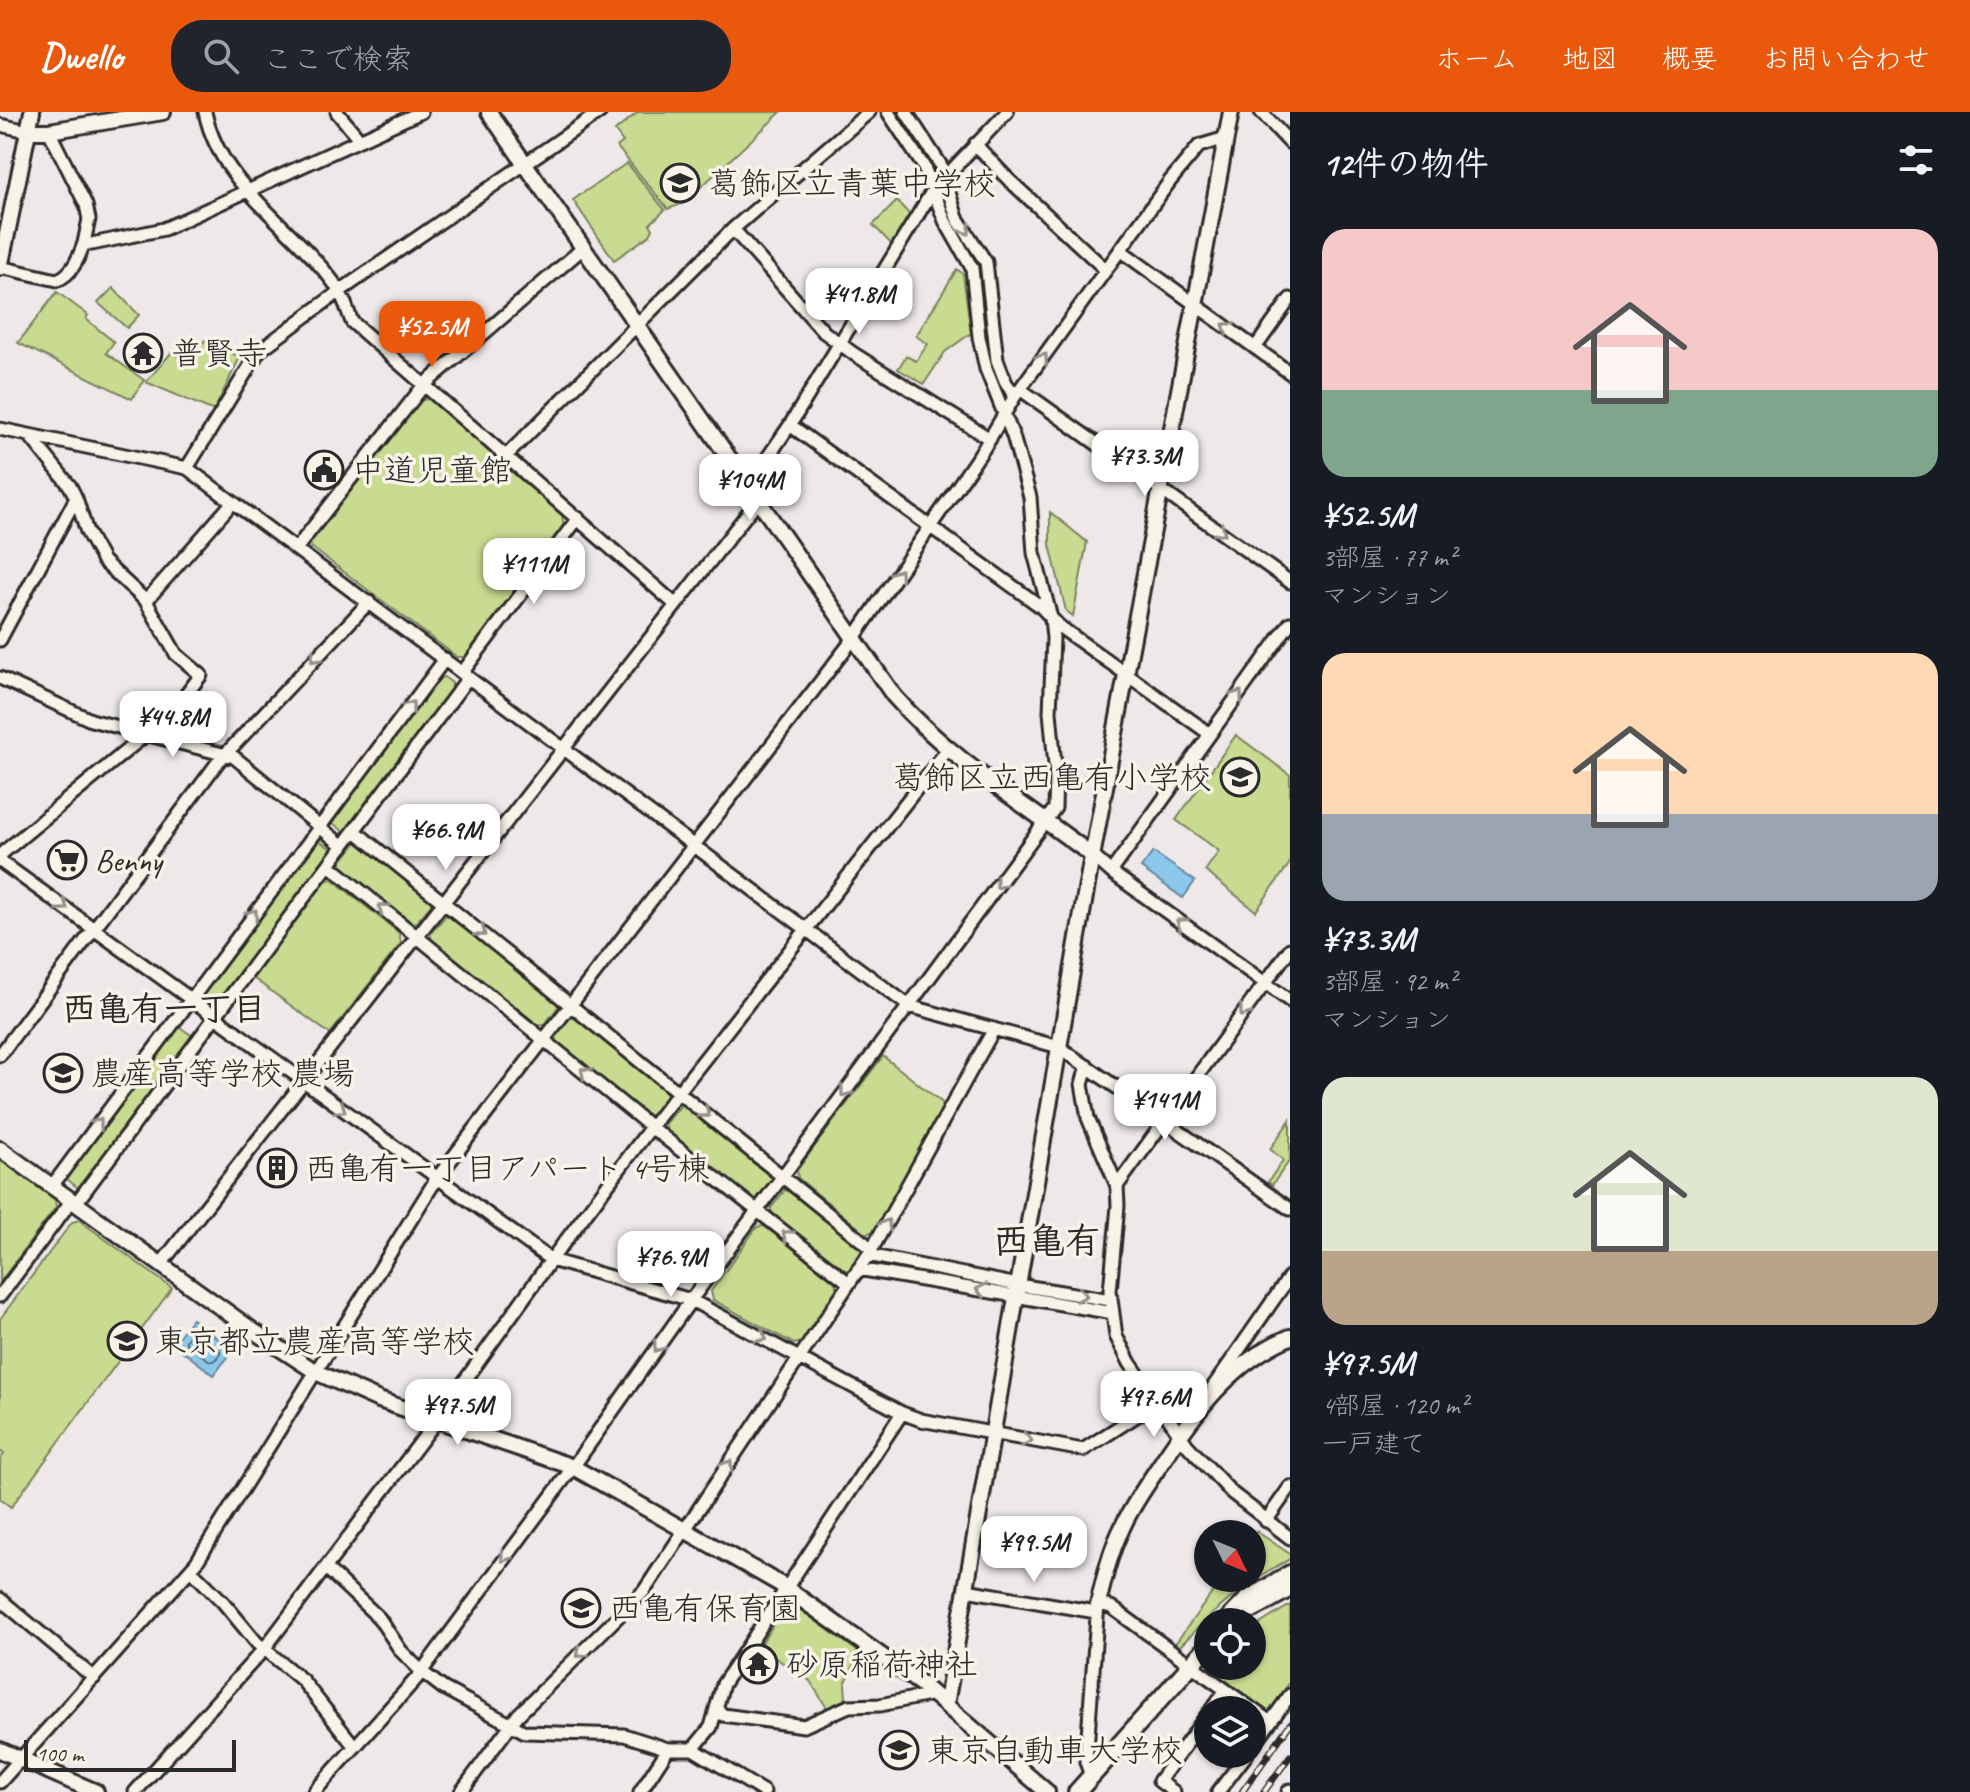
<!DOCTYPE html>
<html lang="ja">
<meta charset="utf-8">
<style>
body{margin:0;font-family:Caveat,"Klee One",sans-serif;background:#20242c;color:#f1f3f6;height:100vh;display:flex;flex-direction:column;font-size:30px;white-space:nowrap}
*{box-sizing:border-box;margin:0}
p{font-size:26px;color:#9ea1a6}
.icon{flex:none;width:44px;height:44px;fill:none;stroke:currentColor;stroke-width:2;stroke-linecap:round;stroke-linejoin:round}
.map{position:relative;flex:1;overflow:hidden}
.drawer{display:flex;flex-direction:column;background:#171b24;width:680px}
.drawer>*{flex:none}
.needle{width:52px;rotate:133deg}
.fabs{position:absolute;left:1194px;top:1408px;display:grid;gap:16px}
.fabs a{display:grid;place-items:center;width:72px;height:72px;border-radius:50%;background:#171b24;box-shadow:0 2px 6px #0004;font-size:40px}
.scale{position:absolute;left:24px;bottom:20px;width:212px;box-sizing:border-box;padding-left:8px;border:4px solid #2b2b2b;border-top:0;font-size:22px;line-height:28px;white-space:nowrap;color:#2b2b2b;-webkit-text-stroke:6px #f7f3e8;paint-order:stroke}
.price{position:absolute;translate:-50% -68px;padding:0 18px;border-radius:16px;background:#fff;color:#222;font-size:26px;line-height:52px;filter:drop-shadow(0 2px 4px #0008)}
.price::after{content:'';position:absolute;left:50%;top:48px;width:24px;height:18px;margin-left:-12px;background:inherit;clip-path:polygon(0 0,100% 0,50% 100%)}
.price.selected{background:#ea580c;color:#fff}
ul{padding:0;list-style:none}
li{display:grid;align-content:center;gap:16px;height:424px;padding:0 32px}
li span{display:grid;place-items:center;height:248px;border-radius:24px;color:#555}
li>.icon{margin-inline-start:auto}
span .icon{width:144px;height:144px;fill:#fffc;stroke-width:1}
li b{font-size:34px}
h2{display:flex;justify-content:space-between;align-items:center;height:96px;padding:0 32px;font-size:34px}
header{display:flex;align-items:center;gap:48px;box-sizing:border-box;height:112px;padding:0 40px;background:#ea580c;color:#fff}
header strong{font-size:38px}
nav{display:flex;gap:44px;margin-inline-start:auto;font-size:28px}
.search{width:560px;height:72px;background:#20242c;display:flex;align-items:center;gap:20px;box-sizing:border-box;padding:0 28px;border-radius:32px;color:#9ea1a6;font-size:30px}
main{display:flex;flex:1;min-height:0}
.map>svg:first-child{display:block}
</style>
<header>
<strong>Dwello</strong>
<div class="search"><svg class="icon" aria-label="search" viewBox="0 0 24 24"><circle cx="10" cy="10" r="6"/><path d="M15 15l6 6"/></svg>ここで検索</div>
<nav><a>ホーム</a><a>地図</a><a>概要</a><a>お問い合わせ</a></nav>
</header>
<main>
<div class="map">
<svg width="1290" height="1680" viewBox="0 0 1290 1680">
<rect width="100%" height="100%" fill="#eee8e9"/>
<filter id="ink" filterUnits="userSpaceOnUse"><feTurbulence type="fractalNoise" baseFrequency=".0125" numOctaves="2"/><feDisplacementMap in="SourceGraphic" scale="16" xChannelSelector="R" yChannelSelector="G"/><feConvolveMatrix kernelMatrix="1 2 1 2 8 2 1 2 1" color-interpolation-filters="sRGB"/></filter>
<g filter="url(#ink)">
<!-- green -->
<path fill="#c9db90" stroke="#7a835e" stroke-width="2" d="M638,0H781L684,91L668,97L617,35L623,30L615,19Z
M627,51L665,98L650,112L653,117L650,123L614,148L573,88Z
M897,89L910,103L891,132L873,113Z
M957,157L963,162L971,221L945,240L924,272L898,257L906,244L916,249L928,232L916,224Z
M113,176L139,203L127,216L98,191Z
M57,180L88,203L86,207L114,230L106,241L144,268L132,287L18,231Z
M205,228L240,245L214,299L146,270L172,240L182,248L188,249Z
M429,287L562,402L564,415L466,545H457L311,435L310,428L421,288Z
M1050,400L1087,430L1073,504L1066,499L1050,433Z
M444,565L452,571L453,578L348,718L343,719L333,711L332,707L438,566Z
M1236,623L1290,663V751L1256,799L1205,759L1219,739L1176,708Z
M318,728L330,736L332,742L220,892L214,894L203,886L201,880L313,730Z
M356,731H363L431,785V793L416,811L408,810L341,756V750Z
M332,767L399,821L401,831L330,922L253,866L324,769Z
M446,803L453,804L557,889L558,895L544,913H538L432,828L430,822Z
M570,906H580L669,977V984L653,1003L647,1004L557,930L556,923Z
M177,913L194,925L84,1074L78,1076L68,1068L66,1063Z
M883,944L945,993L874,1119L866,1122L798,1066L797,1058Z
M689,992L772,1060L774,1068L759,1087H752L667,1019L665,1012L681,993Z
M1290,1008V1048L1272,1073L1268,1070L1283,1048L1270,1037Z
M0,1047L55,1087L56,1095L0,1170Z
M785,1078H793L860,1132L863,1139L849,1160L841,1158L772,1104L771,1096Z
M79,1108L172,1176L11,1395L0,1387V1348L4,1342L0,1339V1207L72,1110Z
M766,1114L835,1170L837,1177L802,1230L794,1232L713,1188L711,1179L757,1115Z
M1256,1419L1290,1442V1447C1246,1469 1213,1500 1179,1535L1175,1532L1223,1466H1252V1425Z
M786,1493H794L860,1541L845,1572L846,1587L827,1596L810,1569L759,1535Z
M1290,1493V1570L1268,1601L1214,1562L1221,1554H1252V1517Z"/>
<!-- water -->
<path fill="#8cc7ec" stroke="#65899f" stroke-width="2" d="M1153,740L1195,769L1183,786L1141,756Z
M192,1207L233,1238L214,1263L173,1232Z"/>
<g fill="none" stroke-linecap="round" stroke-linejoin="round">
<!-- shore -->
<path stroke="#526978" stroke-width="2" d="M192,1220H196L220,1238V1242L214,1249H210L186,1232V1228Z"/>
<defs>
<path id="minor" d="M205,0C220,74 292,113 334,171C343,182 347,197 352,210L676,493
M337,0L360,28
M906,0L940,52L957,106L986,150L997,248L1006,271L1015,284
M1261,0L1290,31
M0,13L28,19
M49,19L86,93L89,107L84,131L92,132L164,117L421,0
M975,32L1008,67L1106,158
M733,117L824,220L854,242L990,327
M1120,138L1290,261
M0,155L57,168C72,163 79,145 84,131
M1255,236L1290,187
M1020,277L1290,470
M790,313L1040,494L1060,515L1210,622
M0,317L187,356L909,894L1059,935L1290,1097
M506,344L733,117L869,0
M187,356L259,239L340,179L600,0
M748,374L790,313L933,78L1007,0
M296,437L424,273L583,136
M146,489L233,390
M0,528L76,386L70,374L30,324
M462,561L578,406
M0,566L91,608L234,645L343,734
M355,719L872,1137
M0,743L155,615L179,592L201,563L176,542L146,489L103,449L87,420L76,386
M1093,744L1111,760L1290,889
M0,749L551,1148L691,1188L902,1301L921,1308L1083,1338L1158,1290
M329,753L651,1015L849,1171
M1111,760L1290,511
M0,943L218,650L369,490
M1087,954L1082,972L1088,1006L1117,1074L1118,1094L1110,1179L1116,1224L1130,1251L1187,1333L1232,1381L1290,1426
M52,1074L445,547
M1117,1074L1290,837
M76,1091L468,566
M868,1143L1018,1173L1111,1188
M161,1152L758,388
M858,1157L1113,1201
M0,1184L72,1088
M1213,1275L1290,1164
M1266,1409L1290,1375
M326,1456L379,1506L401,1539L421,1559L443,1576L525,1620L624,1623L668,1637H693L764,1680
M191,1458L223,1490L257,1531L302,1568L355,1635
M966,1478L1096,1500
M0,1487L94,1566
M716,1596L723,1603L804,1614L849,1594L880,1593L934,1582
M1211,1598L1226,1578
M1252,1635L1290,1583
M693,1637L711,1615L723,1572L902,1301
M1091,1664L1086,1650L1098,1492L1111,1495L1270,1610
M0,1670L196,1451L437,1066L854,526L984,336L1015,284L1170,69L1199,34L1226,26
M135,1680L264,1537L431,1316L551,1148L651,1015L948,637
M314,1680L416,1567L573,1355L691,1188L1055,696L1056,663L1050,600L1053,526L1051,506L1034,441L1030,385L1013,324L986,257L979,225L972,156L945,109L924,55L888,0
M461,1680L518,1603L644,1479L872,1137L994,917
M640,1680L668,1637
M1174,1680L1159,1669L1208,1602
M1218,1680L1247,1642
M1288,1680L1290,1678"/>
<path id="tertiary" d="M489,0L894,584C950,648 1026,693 1093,744
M28,19H49L163,0
M0,156L32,0
M0,1037L252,1218L316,1260L379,1288L573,1355L780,1472L921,1572L1047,1680
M1098,1492C1104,1467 1110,1440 1122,1416C1132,1393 1147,1373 1160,1353C1194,1301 1231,1250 1290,1225
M946,1593L1089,761L1231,0
M0,1638L96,1680"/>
<path id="secondary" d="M1253,1497L1290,1476
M1226,1510L1247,1488L1290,1462
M1077,1680L1208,1534"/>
</defs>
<!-- minor casing -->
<use href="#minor" stroke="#2b2b2b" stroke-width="17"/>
<!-- tertiary casing -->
<use href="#tertiary" stroke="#2b2b2b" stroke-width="20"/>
<!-- secondary casing -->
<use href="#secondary" stroke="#2b2b2b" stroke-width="22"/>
<!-- minor -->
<use href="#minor" stroke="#f7f3e8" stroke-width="11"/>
<!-- tertiary -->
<use href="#tertiary" stroke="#f7f3e8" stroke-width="14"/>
<!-- secondary -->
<use href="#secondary" stroke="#f7f3e8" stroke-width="16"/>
<defs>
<path id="rail" d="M1242,1680L1290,1612
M1264,1680L1290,1644"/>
</defs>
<!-- rail casing -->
<use href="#rail" stroke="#2b2b2b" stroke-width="7"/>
<!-- rail -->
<use href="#rail" stroke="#f7f3e8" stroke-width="4" stroke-dasharray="12" stroke-linecap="butt"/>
</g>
<!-- one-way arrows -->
<defs><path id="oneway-chevron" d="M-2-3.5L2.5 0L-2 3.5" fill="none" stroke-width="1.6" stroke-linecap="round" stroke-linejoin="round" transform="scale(2)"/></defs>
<g stroke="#918f8a">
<use href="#oneway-chevron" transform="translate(966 118) rotate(56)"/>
<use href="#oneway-chevron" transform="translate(1227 215) rotate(-144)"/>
<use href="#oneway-chevron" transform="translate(1043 246) rotate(-54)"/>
<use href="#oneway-chevron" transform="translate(1221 419) rotate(35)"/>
<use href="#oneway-chevron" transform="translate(898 462) rotate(-56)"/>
<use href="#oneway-chevron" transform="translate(315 546) rotate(134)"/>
<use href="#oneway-chevron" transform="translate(1238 583) rotate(-54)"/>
<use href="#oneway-chevron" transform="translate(410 594) rotate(-53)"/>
<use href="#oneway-chevron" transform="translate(1000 772) rotate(127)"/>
<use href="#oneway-chevron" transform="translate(63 794) rotate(36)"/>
<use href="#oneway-chevron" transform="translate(383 796) rotate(-141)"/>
<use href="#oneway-chevron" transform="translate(253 802) rotate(-53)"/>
<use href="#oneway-chevron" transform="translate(1181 811) rotate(-144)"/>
<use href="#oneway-chevron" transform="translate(481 820) rotate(39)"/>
<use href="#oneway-chevron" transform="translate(1244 900) rotate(126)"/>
<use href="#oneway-chevron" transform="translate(585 960) rotate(-140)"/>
<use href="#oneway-chevron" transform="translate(845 980) rotate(126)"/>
<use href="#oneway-chevron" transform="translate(341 997) rotate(36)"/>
<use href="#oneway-chevron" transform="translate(705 1001) rotate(39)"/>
<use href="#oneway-chevron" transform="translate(98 1011) rotate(-53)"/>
<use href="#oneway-chevron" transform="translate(886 1112) rotate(-61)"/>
<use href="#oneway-chevron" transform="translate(787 1123) rotate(-142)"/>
<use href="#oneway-chevron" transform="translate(981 1178) rotate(-170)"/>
<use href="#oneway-chevron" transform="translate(1082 1183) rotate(9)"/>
<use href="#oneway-chevron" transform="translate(762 1225) rotate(28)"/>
<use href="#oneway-chevron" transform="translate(658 1235) rotate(125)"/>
<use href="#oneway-chevron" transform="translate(1027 1328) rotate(10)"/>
<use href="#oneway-chevron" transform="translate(728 1353) rotate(-56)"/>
<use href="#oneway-chevron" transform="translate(505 1445) rotate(127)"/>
<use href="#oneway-chevron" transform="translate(581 1541) rotate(136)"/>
</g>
</g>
<!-- icons -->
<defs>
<symbol id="school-ring" viewBox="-11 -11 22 22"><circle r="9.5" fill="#f7f3e8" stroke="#2b2b2b" stroke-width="1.5"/><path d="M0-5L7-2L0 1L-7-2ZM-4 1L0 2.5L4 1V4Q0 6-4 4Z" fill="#2b2b2b"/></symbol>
<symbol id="temple-ring" viewBox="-11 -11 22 22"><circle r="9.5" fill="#f7f3e8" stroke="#2b2b2b" stroke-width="1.5"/><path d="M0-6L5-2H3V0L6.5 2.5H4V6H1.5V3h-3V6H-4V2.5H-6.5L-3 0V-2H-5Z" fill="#2b2b2b"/></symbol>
<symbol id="civic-ring" viewBox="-11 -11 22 22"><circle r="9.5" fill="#f7f3e8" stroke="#2b2b2b" stroke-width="1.5"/><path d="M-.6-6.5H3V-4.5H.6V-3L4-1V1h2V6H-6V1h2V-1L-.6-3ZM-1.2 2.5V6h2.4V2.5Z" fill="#2b2b2b"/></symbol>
<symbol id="supermarket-ring" viewBox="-11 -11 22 22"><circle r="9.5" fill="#f7f3e8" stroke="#2b2b2b" stroke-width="1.5"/><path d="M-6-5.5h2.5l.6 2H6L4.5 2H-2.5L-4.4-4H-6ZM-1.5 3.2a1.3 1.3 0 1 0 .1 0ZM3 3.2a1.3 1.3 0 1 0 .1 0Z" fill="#2b2b2b"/></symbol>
<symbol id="building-ring" viewBox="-11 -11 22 22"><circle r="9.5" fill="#f7f3e8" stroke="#2b2b2b" stroke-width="1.5"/><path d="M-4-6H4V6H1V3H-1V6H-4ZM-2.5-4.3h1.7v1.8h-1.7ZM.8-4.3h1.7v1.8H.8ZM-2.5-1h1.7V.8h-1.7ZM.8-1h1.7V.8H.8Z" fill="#2b2b2b"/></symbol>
<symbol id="university-ring" viewBox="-11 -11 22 22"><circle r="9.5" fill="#f7f3e8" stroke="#2b2b2b" stroke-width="1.5"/><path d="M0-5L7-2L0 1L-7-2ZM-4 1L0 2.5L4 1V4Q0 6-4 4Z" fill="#2b2b2b"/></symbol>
</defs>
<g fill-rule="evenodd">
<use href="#school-ring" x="658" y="49" width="44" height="44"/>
<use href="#temple-ring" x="121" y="219" width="44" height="44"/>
<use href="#civic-ring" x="302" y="336" width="44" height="44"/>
<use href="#school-ring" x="1218" y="643" width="44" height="44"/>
<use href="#supermarket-ring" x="45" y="726" width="44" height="44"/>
<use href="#school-ring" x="41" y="939" width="44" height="44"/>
<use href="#building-ring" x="255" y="1034" width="44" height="44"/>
<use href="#school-ring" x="105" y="1207" width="44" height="44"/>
<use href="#school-ring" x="559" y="1474" width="44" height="44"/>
<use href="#temple-ring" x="736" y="1530" width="44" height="44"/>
<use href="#university-ring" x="877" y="1616" width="44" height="44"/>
</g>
<g text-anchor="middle" stroke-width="7" stroke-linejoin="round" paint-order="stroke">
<!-- poi labels -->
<g font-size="32" fill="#2b2b2b" stroke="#f7f3e8" text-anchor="start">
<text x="708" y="82">葛飾区立青葉中学校</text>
<text x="171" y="252">普賢寺</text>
<text x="352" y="369">中道児童館</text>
<text x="1212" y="676" text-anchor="end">葛飾区立西亀有小学校</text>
<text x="95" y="759">Benny</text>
<text x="91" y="972">農産高等学校 農場</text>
<text x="305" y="1067">西亀有一丁目アパート 4号棟</text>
<text x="155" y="1240">東京都立農産高等学校</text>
<text x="609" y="1507">西亀有保育園</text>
<text x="786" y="1563">砂原稲荷神社</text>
<text x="927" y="1649">東京自動車大学校</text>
</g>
<!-- neighbourhood labels -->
<g font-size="34" font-weight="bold" fill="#2b2b2b" stroke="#f7f3e8">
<text x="164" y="908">西亀有一丁目</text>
</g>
<!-- quarter labels -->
<g font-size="36" font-weight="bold" fill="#2b2b2b" stroke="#f7f3e8">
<text x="1047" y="1141">西亀有</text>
</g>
</g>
</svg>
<div class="fabs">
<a><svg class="needle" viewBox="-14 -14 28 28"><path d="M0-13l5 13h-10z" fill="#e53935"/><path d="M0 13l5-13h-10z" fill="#9ea1a6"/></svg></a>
<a><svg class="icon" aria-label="locate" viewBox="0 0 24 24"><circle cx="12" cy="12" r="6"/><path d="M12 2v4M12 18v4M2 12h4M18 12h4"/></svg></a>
<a><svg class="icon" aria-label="layers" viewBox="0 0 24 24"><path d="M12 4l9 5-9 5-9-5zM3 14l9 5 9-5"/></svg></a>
</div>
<div class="scale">100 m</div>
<b class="price" style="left:859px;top:224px">¥41.8M</b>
<b class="price selected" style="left:432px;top:257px">¥52.5M</b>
<b class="price" style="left:1145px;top:386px">¥73.3M</b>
<b class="price" style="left:750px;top:410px">¥104M</b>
<b class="price" style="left:534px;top:494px">¥111M</b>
<b class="price" style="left:173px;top:647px">¥44.8M</b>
<b class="price" style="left:446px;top:760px">¥66.9M</b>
<b class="price" style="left:1165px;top:1030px">¥141M</b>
<b class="price" style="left:671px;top:1187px">¥76.9M</b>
<b class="price" style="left:1154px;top:1327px">¥97.6M</b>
<b class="price" style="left:458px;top:1335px">¥97.5M</b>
<b class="price" style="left:1034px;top:1472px">¥99.5M</b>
</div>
<section class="drawer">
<h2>12件の物件<svg class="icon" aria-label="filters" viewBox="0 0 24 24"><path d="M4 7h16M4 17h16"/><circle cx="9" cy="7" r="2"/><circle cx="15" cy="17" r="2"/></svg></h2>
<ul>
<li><span style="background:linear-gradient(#f6c9c9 65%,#7fa58c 0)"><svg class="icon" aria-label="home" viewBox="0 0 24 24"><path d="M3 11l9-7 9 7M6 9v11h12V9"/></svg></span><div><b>¥52.5M</b><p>3部屋 · 77 m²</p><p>マンション</p></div></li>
<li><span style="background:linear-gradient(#ffd9b3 65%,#9aa5b1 0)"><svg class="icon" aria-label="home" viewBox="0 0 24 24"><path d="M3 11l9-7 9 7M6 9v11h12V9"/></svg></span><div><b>¥73.3M</b><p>3部屋 · 92 m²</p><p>マンション</p></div></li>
<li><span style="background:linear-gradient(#dfe7d0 70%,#b9a48a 0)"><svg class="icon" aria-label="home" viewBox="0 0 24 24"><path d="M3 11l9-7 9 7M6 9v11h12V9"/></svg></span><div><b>¥97.5M</b><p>4部屋 · 120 m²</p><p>一戸建て</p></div></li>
</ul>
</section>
</main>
